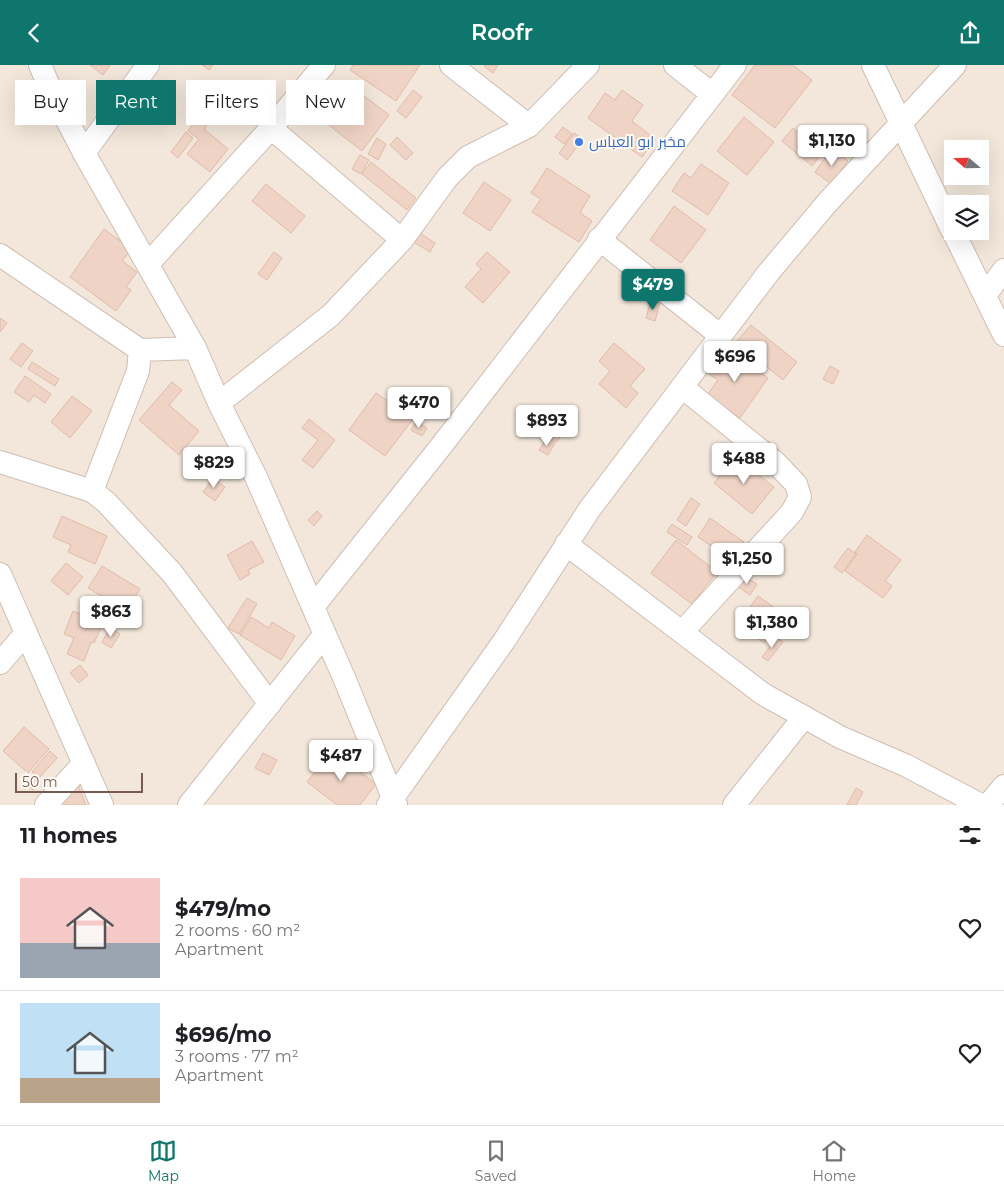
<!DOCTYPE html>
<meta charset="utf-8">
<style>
body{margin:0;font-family:Montserrat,Cairo,sans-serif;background:#f2f2f2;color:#202124;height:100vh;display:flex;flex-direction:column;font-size:19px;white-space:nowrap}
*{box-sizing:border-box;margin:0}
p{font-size:16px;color:#757577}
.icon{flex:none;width:28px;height:28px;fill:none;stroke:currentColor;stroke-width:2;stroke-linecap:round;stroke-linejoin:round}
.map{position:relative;height:740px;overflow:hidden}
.drawer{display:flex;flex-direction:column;background:#fff;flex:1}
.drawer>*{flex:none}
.top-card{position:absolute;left:15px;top:15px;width:500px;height:45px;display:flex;gap:10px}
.needle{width:32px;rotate:290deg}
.fabs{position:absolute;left:944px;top:75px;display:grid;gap:10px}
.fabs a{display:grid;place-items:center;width:45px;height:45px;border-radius:0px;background:#fff;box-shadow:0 5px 20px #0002;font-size:25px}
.scale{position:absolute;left:15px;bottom:12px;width:128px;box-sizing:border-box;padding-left:5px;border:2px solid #765c50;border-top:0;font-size:14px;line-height:18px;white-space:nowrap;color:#765c50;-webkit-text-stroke:4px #fef9f3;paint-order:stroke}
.price{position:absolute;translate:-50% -42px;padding:0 11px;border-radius:5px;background:#fff;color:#222;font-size:16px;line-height:32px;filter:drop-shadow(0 1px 2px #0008)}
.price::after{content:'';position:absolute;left:50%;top:30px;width:15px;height:11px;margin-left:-8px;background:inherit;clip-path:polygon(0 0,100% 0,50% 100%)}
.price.active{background:#0f766e;color:#fff}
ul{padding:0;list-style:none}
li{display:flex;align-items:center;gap:15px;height:125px;padding:0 20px}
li+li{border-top:1px solid #e0e0e0}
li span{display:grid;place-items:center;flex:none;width:140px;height:100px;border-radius:0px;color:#555}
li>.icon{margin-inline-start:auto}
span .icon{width:60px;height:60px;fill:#fffc;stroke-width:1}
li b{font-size:21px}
h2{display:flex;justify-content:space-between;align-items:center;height:60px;padding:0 20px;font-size:21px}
.pill{padding:0 18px;border-radius:0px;background:#fff;box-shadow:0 5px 20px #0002;font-size:18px;line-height:45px}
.pill.active{background:#0f766e;color:#fff}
header{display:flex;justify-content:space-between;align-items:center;height:65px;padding:0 20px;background:#0f766e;color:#fff;font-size:22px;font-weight:600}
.menu{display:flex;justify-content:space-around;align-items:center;height:70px;border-top:1px solid #e0e0e0;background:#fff;font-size:14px;color:#757577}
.menu a{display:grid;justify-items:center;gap:2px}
.menu .active{color:#0f766e}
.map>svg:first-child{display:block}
</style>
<header><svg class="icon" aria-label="back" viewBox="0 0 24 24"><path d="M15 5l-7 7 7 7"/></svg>Roofr<svg class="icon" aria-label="share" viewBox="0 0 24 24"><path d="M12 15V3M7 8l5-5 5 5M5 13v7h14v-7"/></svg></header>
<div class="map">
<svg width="1004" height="740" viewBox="0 0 1004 740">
<rect width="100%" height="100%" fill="#fcf5ed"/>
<!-- residential -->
<path fill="#f3e7db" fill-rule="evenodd" d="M0,0H1004V740H0ZM952,84H980V111H952ZM952,139H980V166H952Z"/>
<!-- building -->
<path fill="#efd4c6" stroke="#e0baa8" d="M90,0H110L103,10Z
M202,0H213L209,5Z
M353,0H420L396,36L350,5Z
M485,0H498L493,8L484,1Z
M755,0H793L812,15L775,63L732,30Z
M343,15L389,50L362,86L316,50Z
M413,25L422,32L406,53L397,46Z
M622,25L643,40L632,56L655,74L642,92L588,53L605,28L615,35Z
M198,52L208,59L204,64L228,84L210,107L187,89L199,74L188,66Z
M744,52L774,77L747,110L717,86Z
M563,62L572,69L564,79L555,72Z
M793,63L823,87L812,101L782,76Z
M186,67L193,73L178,93L171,87Z
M574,68L583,74L567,95L559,88Z
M397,72L413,88L406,95L390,80Z
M377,73L386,79L378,95L368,89Z
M832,84L848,96L831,119L815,107Z
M360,90L369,95L361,109L352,104Z
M371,97L416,133L407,145L362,109Z
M701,99L729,118L708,150L672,126L684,108L691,113Z
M547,103L590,131L580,148L592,156L579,177L532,147L541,134L531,128Z
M484,117L511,135L490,166L463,148Z
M266,119L305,151L291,168L252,136Z
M674,141L706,165L681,198L650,175Z
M104,164L131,184L122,196L137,207L126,222L131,225L116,246L70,212Z
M418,167L435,178L430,187L412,176Z
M274,187L282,193L267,215L258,209Z
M487,187L510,207L483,238L465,222L481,204L476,199Z
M651,235L660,238L655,256L646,253Z
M0,253L7,258L0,267Z
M751,260L797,297L783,315L736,277Z
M22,278L33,286L21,302L10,294Z
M614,278L645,304L630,321L638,328L626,343L599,319L610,306L599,296Z
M727,284L768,313L740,353L707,330L718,315L709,309Z
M32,297L59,314L55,321L28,304Z
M830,301L839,306L833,319L823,314Z
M25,311L51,329L45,338L34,330L29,337L14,327Z
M172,317L182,325L169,340L199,366L179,390L139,355Z
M376,328L413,354L385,391L349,365Z
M72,331L92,346L70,373L51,357Z
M309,354L335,375L313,403L302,395L318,375L302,363Z
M416,357L427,363L422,371L411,365Z
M556,362L563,367L557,377L549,373Z
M547,373L555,378L548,390L539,385Z
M736,392L774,422L752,449L714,418Z
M213,413L225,422L215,436L203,427Z
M691,433L700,439L686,461L677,455Z
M317,446L322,451L314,461L308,455Z
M62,451L107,471L95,499L68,487L71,480L53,472Z
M710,453L744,477L732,495L698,472Z
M672,459L692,472L687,480L667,467Z
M867,470L901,495L885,516L892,521L883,533L845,506L857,489L855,487Z
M676,475L717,507L692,539L651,508Z
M252,476L264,497L248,505L250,509L240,515L227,490Z
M848,483L856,489L842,508L834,502Z
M66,498L83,512L68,530L51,516Z
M102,501L140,524L126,546L88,523Z
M743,511L757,519L750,530L737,521Z
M758,531L784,549L764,578L738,559Z
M247,533L257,539L239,569L228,563Z
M73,546L103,558L94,578L91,577L84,596L67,589L74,573L64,569Z
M251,552L269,563L272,557L295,571L281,595L240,570Z
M110,563L120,569L111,583L102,577Z
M777,573L783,577L768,596L762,592Z
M80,600L88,610L79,618L70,608Z
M24,662L49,684L28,708L3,686Z
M50,686L57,693L39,713L32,707Z
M263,688L277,695L269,710L255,703Z
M336,689L376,719L360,740H337L307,717L326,692L330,695Z
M30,710L39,716L33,725L24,718Z
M77,717L86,740H54Z
M856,723L863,727L856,740H847Z"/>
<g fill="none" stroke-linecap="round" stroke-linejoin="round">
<defs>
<path id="minor" d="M40,0L49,21L84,88L195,283L219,338L256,412L345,615L396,740
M451,0L529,61
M675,0L712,29
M873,0L952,165
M271,63L402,175
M84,88L148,0
M953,166L1004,270
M599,174L721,271
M0,190L140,285L195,283
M148,199L271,63L324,0
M985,230L1004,205
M219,338L331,250L402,175L447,113L468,92L529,61L588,0
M0,397L92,426L106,437L172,508L270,639
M92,426L138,306L140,285
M566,479L763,629L840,672L905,700L981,740
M0,509L102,740
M313,542L442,380L735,0
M682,567L792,447L800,432L796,419L775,397L682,322
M0,598L26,568
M46,740L84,698
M189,740L325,569
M388,740L504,576L589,445L769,207L827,138L955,0
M734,740L804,652
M988,740L1004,721"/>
</defs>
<!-- minor casing -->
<use href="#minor" stroke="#cebdb2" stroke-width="24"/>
<!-- minor -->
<use href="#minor" stroke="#fff" stroke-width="22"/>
</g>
<!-- markers -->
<circle fill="#3f7fe0" stroke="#fef9f3" stroke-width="2" cx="579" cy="77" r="5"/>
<g text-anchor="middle" stroke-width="4" stroke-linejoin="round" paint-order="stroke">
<!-- shop labels -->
<g font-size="15" fill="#366cbe" stroke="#fef9f3" text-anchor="start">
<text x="589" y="82">مخبر ابو العباس</text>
</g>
</g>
</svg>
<div class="fabs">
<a><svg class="needle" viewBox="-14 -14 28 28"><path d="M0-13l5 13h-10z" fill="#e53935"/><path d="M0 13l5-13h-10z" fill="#757577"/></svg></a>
<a><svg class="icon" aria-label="layers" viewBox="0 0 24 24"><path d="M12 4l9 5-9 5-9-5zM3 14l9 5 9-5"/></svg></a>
</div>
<div class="scale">50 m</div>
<b class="price" style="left:832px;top:102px">$1,130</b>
<b class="price active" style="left:653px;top:246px">$479</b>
<b class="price" style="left:735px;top:318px">$696</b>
<b class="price" style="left:419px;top:364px">$470</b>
<b class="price" style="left:547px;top:382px">$893</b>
<b class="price" style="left:744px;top:420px">$488</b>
<b class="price" style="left:214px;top:424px">$829</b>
<b class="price" style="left:747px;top:520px">$1,250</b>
<b class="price" style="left:111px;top:573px">$863</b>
<b class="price" style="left:772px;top:584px">$1,380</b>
<b class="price" style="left:341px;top:717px">$487</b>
<div class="top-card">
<a class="pill">Buy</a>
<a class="pill active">Rent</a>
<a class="pill">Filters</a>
<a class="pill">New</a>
</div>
</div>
<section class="drawer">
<h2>11 homes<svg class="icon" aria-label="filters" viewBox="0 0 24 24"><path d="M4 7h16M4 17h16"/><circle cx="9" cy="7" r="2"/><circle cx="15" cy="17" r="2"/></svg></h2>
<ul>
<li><span style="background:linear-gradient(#f6c9c9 65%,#9aa5b1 0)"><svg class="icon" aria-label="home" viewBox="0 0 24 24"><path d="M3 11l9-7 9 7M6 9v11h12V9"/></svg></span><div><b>$479/mo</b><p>2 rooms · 60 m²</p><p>Apartment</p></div><svg class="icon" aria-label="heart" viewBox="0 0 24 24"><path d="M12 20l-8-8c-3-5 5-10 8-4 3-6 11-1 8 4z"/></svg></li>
<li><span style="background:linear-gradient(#bfe0f5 75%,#b9a48a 0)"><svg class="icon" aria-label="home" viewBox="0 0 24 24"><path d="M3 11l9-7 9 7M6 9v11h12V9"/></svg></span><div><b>$696/mo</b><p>3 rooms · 77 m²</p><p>Apartment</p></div><svg class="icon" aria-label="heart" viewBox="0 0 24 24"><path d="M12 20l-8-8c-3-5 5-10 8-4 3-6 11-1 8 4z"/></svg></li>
</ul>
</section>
<nav class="menu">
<a class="active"><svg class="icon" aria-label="map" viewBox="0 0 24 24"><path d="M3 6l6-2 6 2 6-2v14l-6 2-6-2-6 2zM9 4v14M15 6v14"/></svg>Map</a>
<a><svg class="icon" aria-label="saved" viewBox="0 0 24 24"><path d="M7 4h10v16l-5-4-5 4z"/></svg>Saved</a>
<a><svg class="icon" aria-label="home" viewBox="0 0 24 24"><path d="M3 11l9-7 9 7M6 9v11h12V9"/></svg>Home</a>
</nav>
